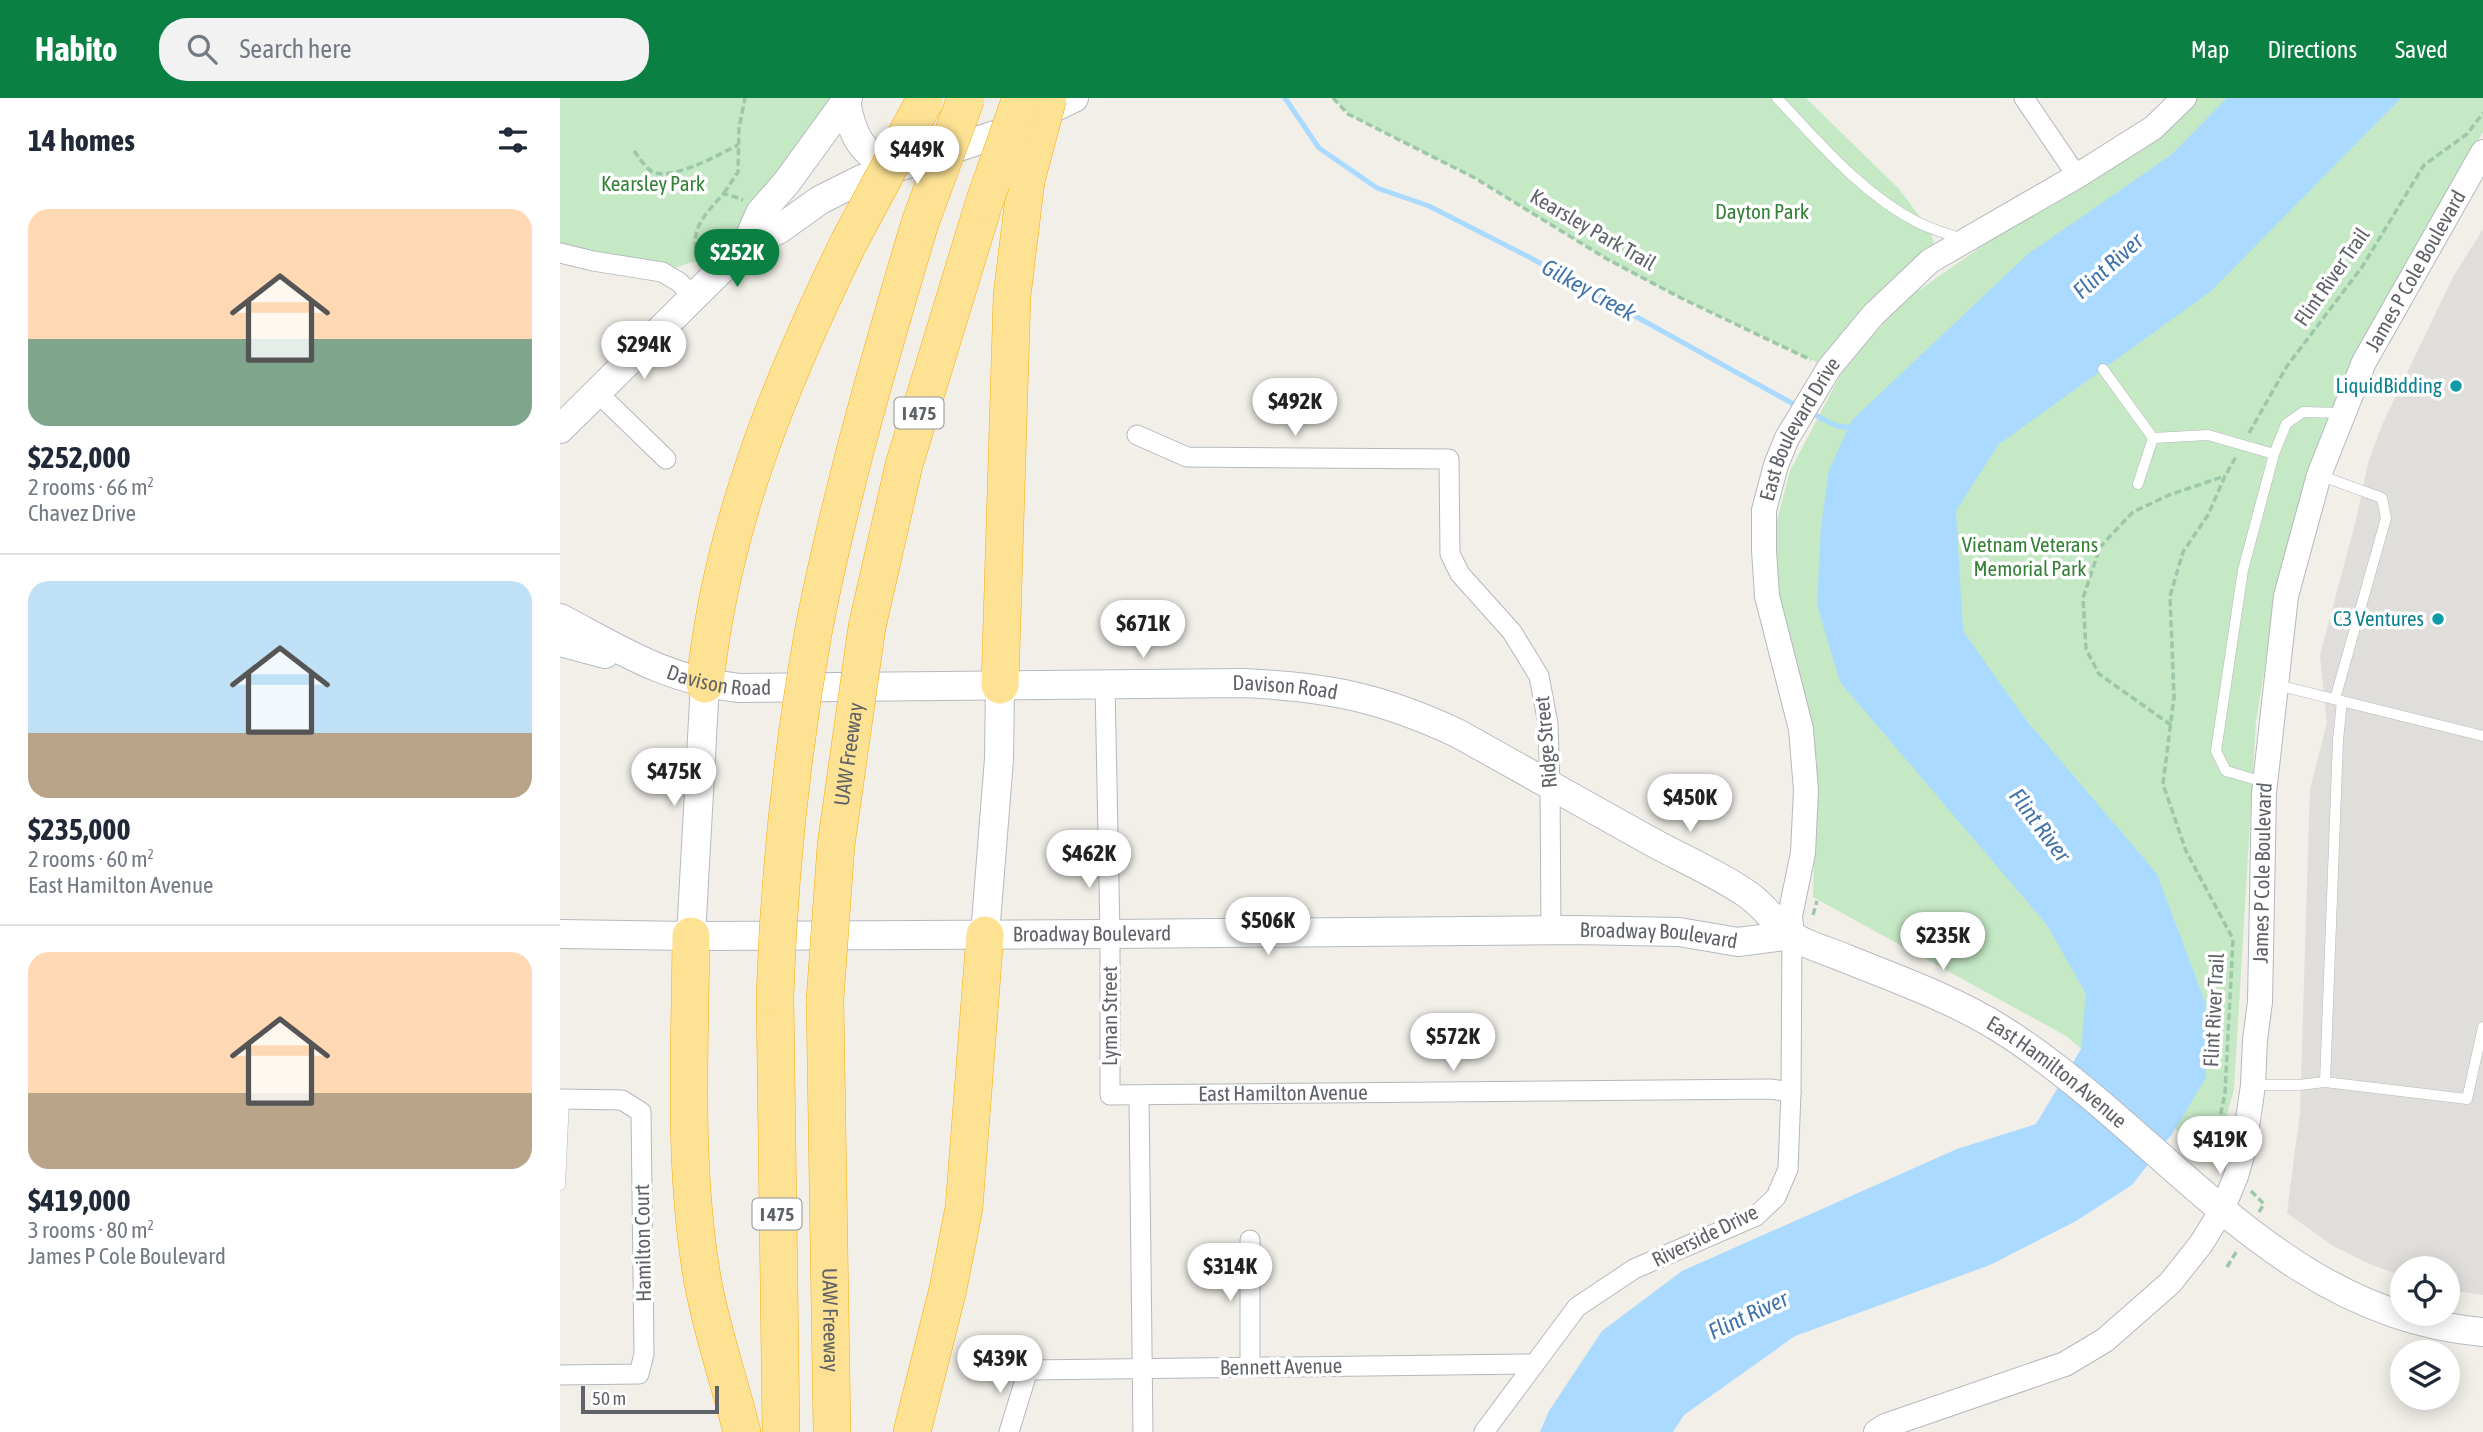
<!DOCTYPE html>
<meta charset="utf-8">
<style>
body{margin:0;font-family:"Asap Condensed",sans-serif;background:#f2f2f3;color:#1f2937;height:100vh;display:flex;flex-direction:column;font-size:26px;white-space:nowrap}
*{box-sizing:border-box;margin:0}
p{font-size:23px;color:#747a83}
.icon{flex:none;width:38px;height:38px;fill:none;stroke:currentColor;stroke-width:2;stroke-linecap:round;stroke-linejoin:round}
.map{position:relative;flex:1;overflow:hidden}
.details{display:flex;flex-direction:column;background:#fff;width:560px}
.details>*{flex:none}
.fabs{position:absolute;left:1830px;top:1158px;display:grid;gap:14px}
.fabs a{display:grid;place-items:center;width:70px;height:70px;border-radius:50%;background:#fff;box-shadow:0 4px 18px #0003;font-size:35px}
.scale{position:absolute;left:21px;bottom:18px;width:138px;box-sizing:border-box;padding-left:7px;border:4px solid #5f6368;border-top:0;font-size:19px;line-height:24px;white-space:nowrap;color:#5f6368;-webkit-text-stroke:5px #fff;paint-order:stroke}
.price{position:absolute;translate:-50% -60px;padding:0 16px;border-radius:24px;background:#fff;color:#222;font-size:23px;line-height:46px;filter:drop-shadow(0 2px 4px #0008)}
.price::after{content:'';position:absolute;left:50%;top:42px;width:21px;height:16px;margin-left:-10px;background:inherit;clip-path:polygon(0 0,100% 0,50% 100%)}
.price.current{background:#0b8043;color:#fff}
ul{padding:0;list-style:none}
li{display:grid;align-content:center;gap:14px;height:371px;padding:0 28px}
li+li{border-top:2px solid #e0e1e3}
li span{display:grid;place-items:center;height:217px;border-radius:21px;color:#555}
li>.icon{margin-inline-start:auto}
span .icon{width:126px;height:126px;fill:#fffc;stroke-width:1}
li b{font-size:30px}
h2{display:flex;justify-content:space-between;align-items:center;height:84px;padding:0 28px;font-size:30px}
header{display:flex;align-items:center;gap:42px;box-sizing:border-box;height:98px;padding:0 35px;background:#0b8043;color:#fff}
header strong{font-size:33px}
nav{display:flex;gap:38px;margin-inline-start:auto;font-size:24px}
.search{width:490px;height:63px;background:#f2f2f3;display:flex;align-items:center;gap:18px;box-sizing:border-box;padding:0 24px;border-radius:28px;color:#747a83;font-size:26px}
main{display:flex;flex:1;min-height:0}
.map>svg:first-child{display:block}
</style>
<header>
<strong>Habito</strong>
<div class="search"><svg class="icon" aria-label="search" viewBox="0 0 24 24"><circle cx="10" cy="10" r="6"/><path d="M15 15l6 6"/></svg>Search here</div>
<nav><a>Map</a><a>Directions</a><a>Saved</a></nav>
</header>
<main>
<section class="details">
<h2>14 homes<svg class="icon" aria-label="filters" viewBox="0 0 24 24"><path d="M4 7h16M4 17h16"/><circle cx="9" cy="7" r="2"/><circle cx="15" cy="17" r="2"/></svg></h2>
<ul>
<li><span style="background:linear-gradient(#ffd9b3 60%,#7fa58c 0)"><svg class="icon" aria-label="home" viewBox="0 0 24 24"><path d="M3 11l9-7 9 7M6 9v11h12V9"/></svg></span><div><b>$252,000</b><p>2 rooms · 66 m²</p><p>Chavez Drive</p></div></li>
<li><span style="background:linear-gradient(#bfe0f5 70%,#b9a48a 0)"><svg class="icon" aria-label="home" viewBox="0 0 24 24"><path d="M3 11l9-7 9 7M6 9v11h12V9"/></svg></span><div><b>$235,000</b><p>2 rooms · 60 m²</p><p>East Hamilton Avenue</p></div></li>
<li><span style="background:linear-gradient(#ffd9b3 65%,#b9a48a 0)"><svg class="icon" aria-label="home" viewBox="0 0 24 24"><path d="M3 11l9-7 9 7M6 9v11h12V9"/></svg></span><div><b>$419,000</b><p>3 rooms · 80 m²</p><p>James P Cole Boulevard</p></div></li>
</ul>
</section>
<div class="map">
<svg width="1923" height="1334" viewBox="0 0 1923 1334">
<rect width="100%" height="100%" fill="#f1efe8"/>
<!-- industrial -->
<path fill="#e0deda" d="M1923,131V1197L1888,1192V1171H1843V1178L1807,1165L1773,1148L1727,1115L1740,1014L1750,691L1767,625L1760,557L1796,422L1808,365L1822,327L1893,179Z"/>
<!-- green -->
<path fill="#c5e8c5" d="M0,0H281L186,147L102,174L0,155Z
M773,0H1246L1339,91L1370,132L1374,145L1370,163L1269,270L1121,200L1047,161L915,80L788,16Z
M1634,0H1923V34L1854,152L1708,550L1696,623L1674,991L1659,1045L1636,1048L1506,938L1253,799L1257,662L1219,498L1215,430L1230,373L1285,268L1345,202Z"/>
<!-- water -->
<path fill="#aadaff" d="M1667,0H1841L1651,193L1438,347L1396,413L1403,533L1466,622L1597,776L1645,904L1646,980L1612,1036L1572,1087L1516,1123L1430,1167L1235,1238L1124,1317L1113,1334H980L989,1313L1042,1233L1122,1173L1397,1051L1476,1026L1521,951L1526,896L1487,827L1280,584L1257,507L1261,428L1269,372L1292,322L1468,156L1611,57Z"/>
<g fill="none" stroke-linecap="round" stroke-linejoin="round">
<!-- stream -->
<path stroke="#aadaff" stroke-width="5" d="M725,0L759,50L817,90L869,108L969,159L1237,308
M1249,314L1277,328L1292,330"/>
<defs>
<path id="service" d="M1217,0C1259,44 1302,96 1357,124C1371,131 1387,136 1402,141
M1543,271L1593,340L1648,337L1714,356
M1759,377L1822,400L1826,420L1775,601
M1578,386L1593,340
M1717,587L1923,638
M1704,684L1666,673L1656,653L1683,472L1714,356L1726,326L1743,314L1783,315
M1765,984L1907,1001L1923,929
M1694,987H1739L1765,984L1778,642L1782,603
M0,1087L4,1001"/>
<g id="minor">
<path d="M1464,0L1517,78"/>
<path d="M0,155L33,163L102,174L119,184L134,199"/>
<path d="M38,295L106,361"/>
<path d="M577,337L627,359L889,361L890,456L900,476L952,534L979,578L988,626L990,687L991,832"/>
<path id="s1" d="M545,587L550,836V997L1210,991L1231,994"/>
<path d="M579,999L583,1334"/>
<path d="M0,1001L62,1002L81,1014L84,1256L79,1276L0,1277"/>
<path d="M690,1142V1269"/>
<path d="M449,1334L468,1272L974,1266"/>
<path d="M924,1334L1017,1209L1074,1171L1196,1118L1216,1099L1228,1071L1231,994L1232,837"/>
</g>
<g id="tertiary">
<path id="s2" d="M1232,837L1230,818L1243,755L1246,692L1241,631L1207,498L1204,452V412L1216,367L1227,340L1269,270L1313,217L1370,163L1517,78L1593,30L1624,0"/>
<path id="s3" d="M1316,1334L1325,1328L1505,1266L1545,1242L1610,1185L1641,1146L1662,1112L1676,1078L1684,1050L1693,987L1695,942L1700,904L1704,695L1726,498L1759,377L1804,264L1923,54"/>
</g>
<g id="secondary">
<path d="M286,3C292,37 300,54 332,70"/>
<path d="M186,147L200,115L227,84L288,0"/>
<path d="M0,331L186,147L218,132L260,102L302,81L444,34L514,0"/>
<path id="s4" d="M0,520C63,553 106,582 179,590L683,585C767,589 820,599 897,635C962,671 1027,708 1092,744C1123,761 1158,776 1187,796C1204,807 1215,826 1231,837C1247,848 1269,853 1287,861C1339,882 1393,901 1441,931C1603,1033 1716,1217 1923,1234"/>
<path d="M0,544L45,556"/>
<path id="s5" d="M0,836L131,838L550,836L1016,832L1119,834L1178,844L1232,837"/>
<path d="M425,837L439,661L440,587"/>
<path d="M131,838L145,586"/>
</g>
<g id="motorway">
<path d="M307,529L344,367L424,105"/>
<path d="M254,530C281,393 320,259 360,125"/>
<path d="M145,586C161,428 220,285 289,144"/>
<path d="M440,587L452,198L466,83"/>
<path d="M131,838C130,952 123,1066 142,1179C151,1231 169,1282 182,1334"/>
<path d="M215,898L221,1334"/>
<path id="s6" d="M265,902L272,1334"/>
<path d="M352,1334L388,1191L404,1110L425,837"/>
</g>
</defs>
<!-- service casing -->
<use href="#service" stroke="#b5b8bc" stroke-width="11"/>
<!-- minor casing -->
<use href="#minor" stroke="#b5b8bc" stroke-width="21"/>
<!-- tertiary casing -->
<use href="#tertiary" stroke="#b5b8bc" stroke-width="26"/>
<!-- secondary casing -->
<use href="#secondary" stroke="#b6babf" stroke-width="30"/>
<!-- motorway casing -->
<use href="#motorway" stroke="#f9ab00" stroke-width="38"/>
<!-- path -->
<path stroke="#9cc7a9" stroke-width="3.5" stroke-dasharray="7 3.5" stroke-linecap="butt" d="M773,0L788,16L915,80L1047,161L1121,200L1251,262
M74,53C79,59 86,71 93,74C112,83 160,56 178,47
M164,95L178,74L179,30L185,0
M140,161C126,133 146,116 164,95L183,102
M1689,335L1727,268L1802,169L1864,67L1907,36L1923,15
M1611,627L1539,576L1526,551L1523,500L1540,449L1573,414L1609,397L1665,378
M1253,817L1257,803
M1650,1043L1659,1055
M1638,1063L1658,1029L1665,995L1673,841L1626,753L1603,686L1614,599L1610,498L1623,454L1648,417L1665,378L1677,357
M1691,1093L1704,1106L1699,1114
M1667,1169L1678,1151"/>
<!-- service -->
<use href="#service" stroke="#fff" stroke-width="10"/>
<!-- minor -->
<use href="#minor" stroke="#fff" stroke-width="19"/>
<!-- tertiary -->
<use href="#tertiary" stroke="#fff" stroke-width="24"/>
<!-- secondary -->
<use href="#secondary" stroke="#fff" stroke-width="28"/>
<!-- motorway -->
<use href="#motorway" stroke="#fde293" stroke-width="37"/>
<defs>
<g id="motorway-bridge">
<path d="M466,83L488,0"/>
<path d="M424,105L461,0"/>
<path d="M360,125L406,0"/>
<path d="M289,144L364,4"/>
<path d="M215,898C219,775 232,652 254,530"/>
<path id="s7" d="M265,902L276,747L307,529"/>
</g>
</defs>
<!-- motorway-bridge casing -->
<use href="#motorway-bridge" stroke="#f9ab00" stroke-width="38" stroke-linecap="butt"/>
<!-- motorway-bridge -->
<use href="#motorway-bridge" stroke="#fde293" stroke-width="37"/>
</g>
<!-- markers -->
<g fill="#0f9aa8" stroke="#fff" stroke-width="2.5">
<circle cx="1896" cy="288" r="7"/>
<circle cx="1878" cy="521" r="7"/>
</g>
<g text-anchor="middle" stroke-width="7" stroke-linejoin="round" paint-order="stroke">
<!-- shield labels -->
<g fill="#fff" stroke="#8f9295" stroke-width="2">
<rect x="334.5" y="299.5" width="49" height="31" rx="5"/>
<rect x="192.5" y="1100.5" width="49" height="31" rx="5"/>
</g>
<g font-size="19" font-weight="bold" fill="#5f6368">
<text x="359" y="322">I 475</text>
<text x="217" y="1123">I 475</text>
</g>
<!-- park labels -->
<g font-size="21" fill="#348238" stroke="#fff">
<text x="93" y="93">Kearsley Park</text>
<text x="1202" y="121">Dayton Park</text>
<text x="1470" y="454">Vietnam Veterans<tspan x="1470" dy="24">Memorial Park</tspan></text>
</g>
<!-- street labels -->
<g font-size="21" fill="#5f6368" stroke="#fff">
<text transform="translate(1033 132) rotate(30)" y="7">Kearsley Park Trail</text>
<text dy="7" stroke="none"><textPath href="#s3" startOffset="1396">James P Cole Boulevard</textPath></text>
<text transform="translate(1772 179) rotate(-55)" y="7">Flint River Trail</text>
<text dy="7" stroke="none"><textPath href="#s2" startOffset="520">East Boulevard Drive</textPath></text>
<text dy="7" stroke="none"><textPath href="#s4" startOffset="173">Davison Road</textPath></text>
<text dy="7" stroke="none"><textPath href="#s4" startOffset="740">Davison Road</textPath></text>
<text transform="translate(986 644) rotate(-95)" y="7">Ridge Street</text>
<text dy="7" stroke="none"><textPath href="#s7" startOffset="247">UAW Freeway</textPath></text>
<text dy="7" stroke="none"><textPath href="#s3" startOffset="766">James P Cole Boulevard</textPath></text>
<text dy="7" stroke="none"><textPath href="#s5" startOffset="532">Broadway Boulevard</textPath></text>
<text dy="7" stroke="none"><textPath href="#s5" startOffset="1099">Broadway Boulevard</textPath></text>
<text transform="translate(1654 912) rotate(-87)" y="7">Flint River Trail</text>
<text transform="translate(550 918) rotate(-90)" y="7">Lyman Street</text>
<text dy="7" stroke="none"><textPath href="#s4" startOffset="1612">East Hamilton Avenue</textPath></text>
<text dy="7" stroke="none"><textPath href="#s1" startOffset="583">East Hamilton Avenue</textPath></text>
<text transform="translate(1145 1138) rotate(-26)" y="7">Riverside Drive</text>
<text transform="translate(83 1145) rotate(-91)" y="7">Hamilton Court</text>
<text dy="7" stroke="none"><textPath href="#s6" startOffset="320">UAW Freeway</textPath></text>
<text transform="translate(721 1269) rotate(-1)" y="7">Bennett Avenue</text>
</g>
<!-- culture labels -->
<g font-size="21" fill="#0d838f" stroke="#fff" text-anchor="end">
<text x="1882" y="295">LiquidBidding</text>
<text x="1864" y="528">C3 Ventures</text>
</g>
<!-- water labels -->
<g font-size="23" font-style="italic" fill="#4174aa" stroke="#fff">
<text transform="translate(1548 168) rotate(-42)" y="8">Flint River</text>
<text transform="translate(1029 192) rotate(29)" y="8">Gilkey Creek</text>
<text transform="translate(1480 727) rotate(53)" y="8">Flint River</text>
<text transform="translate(1188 1217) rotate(-25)" y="8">Flint River</text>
</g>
</g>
</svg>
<div class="fabs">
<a><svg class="icon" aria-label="locate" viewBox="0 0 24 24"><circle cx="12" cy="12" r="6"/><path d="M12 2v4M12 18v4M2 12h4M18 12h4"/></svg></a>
<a><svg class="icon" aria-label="layers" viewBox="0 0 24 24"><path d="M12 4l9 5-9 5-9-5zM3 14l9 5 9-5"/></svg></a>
</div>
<div class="scale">50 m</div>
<b class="price" style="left:357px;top:88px">$449K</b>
<b class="price current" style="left:177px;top:191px">$252K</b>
<b class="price" style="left:84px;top:283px">$294K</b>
<b class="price" style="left:735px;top:340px">$492K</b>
<b class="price" style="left:583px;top:562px">$671K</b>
<b class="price" style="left:114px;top:710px">$475K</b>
<b class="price" style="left:1130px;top:736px">$450K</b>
<b class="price" style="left:529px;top:792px">$462K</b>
<b class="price" style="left:708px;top:859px">$506K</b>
<b class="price" style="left:1383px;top:874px">$235K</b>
<b class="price" style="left:893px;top:975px">$572K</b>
<b class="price" style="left:1660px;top:1078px">$419K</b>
<b class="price" style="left:670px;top:1205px">$314K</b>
<b class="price" style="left:440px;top:1297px">$439K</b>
</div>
</main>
